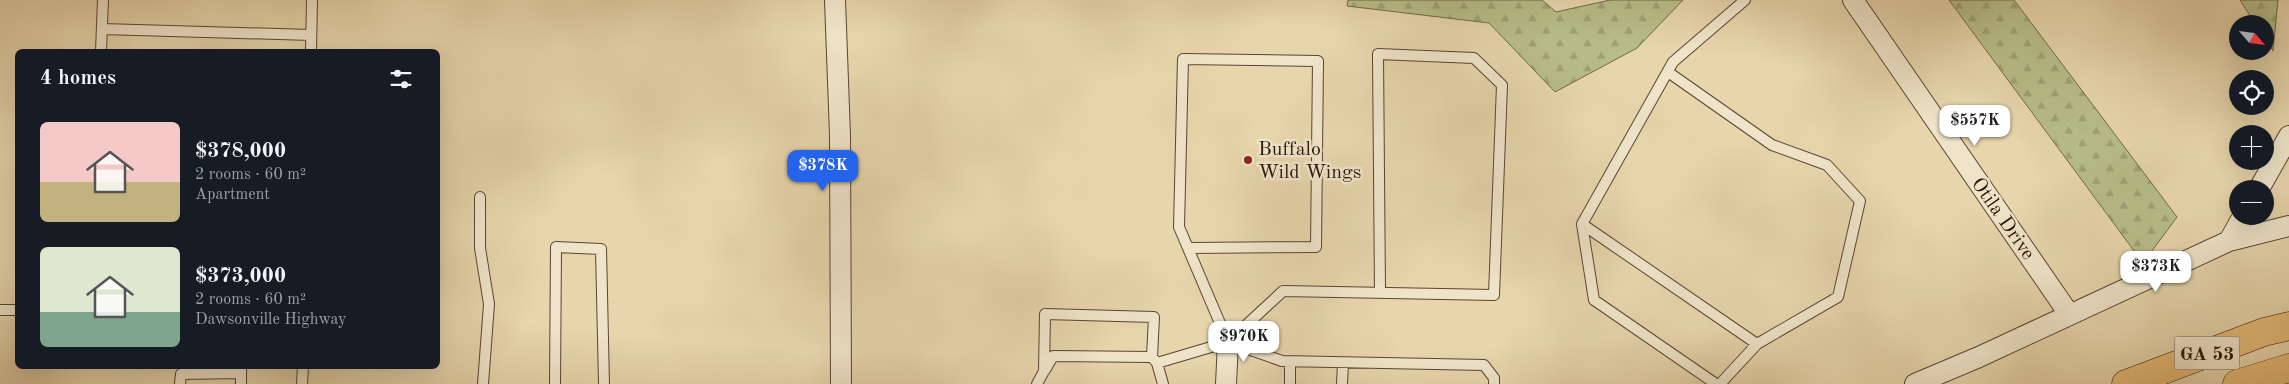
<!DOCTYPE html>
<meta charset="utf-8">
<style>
body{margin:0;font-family:"Old Standard TT",serif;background:#242831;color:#f1f3f6;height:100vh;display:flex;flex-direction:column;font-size:19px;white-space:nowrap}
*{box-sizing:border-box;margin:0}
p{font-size:16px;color:#9ea1a6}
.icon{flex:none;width:28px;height:28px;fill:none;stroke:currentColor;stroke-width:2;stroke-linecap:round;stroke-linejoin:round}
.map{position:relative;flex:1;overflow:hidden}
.sheet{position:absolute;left:15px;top:49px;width:425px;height:320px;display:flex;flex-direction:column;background:#171b24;border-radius:8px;box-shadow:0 5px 20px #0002}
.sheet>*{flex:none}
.needle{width:32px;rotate:118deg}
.buttons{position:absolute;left:2229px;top:15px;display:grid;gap:10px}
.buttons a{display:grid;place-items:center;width:45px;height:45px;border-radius:50%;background:#171b24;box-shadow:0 5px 20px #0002;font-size:25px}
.price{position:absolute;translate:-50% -42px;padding:0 11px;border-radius:10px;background:#fff;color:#222;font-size:16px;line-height:32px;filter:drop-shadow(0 1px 2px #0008)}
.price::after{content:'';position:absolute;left:50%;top:30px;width:15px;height:11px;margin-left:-8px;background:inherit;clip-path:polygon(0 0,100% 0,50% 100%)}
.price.active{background:#2563eb;color:#fff}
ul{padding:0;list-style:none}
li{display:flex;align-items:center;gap:15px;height:125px;padding:0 25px}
li span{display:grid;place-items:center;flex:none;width:140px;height:100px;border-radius:8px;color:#555}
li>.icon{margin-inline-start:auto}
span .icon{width:60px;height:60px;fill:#fffc;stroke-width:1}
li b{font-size:21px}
h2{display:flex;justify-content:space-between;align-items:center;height:60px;padding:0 25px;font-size:21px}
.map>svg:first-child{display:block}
</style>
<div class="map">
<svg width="2289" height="384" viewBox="0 0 2289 384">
<defs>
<pattern id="forest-firs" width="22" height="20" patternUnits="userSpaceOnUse" patternTransform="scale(1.25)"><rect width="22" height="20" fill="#b7bd89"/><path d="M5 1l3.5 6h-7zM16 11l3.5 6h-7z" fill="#9ea275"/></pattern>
</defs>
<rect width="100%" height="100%" fill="#e7d5ac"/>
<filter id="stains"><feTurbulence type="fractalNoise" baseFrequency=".004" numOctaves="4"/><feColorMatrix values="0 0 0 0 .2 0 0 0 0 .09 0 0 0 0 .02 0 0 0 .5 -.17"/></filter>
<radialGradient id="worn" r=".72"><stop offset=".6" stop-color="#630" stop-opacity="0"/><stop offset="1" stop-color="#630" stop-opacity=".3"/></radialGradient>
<!-- forest -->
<path fill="url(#forest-firs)" stroke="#706a48" d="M1348,0H1542L1556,12L1610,0H1683L1637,48L1555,92L1489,23L1347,6Z
M1949,0H2014L2177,217L2143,263Z
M2240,0H2278L2273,51L2265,38V24H2255Z"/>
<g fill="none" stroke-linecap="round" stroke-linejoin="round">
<defs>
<path id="service" d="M102,29L311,35
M101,51L103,0
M311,51L312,0
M1668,72L1772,145L1827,165L1860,201L1838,297L1757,344L1582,224L1673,62L1745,0
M480,197V248L489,304L483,384
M1582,224L1594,300L1716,384
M1189,248L1316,247L1318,61L1183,59L1179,227L1228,342L1282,361L1484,365L1494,378V384
M0,310H18
M1045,370L1053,356L1152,357
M180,384L181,374L241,373
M241,384V366
M302,384L303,366
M555,384L556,247L601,249L604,384
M1037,384L1044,371L1045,314L1154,317L1152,357L1157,363
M1163,384L1157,363L1228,342L1283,291L1494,295L1502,85L1474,58L1378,54L1380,293
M1290,384V362
M1342,384L1343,363
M1720,384L1757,344"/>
<path id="minor" d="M835,0L840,135L841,384
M1853,0L2069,314
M2259,189L2289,136
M2229,241L2243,216
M1226,384L1228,342
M1915,384L1979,357L2229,241L2289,226"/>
<path id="primary" d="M2126,384L2264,332L2289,326
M2237,384L2289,368"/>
</defs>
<!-- service casing -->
<use href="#service" stroke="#594631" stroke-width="12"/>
<!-- minor casing -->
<use href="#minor" stroke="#594631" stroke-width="22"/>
<!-- primary casing -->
<use href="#primary" stroke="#2a1608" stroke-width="29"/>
<!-- service -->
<use href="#service" stroke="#efe4c9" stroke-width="10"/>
<!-- minor -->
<use href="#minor" stroke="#efe4c9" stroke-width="20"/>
<!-- primary -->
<use href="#primary" stroke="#e4ba76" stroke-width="28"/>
</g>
<!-- markers -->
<circle fill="#8f2418" stroke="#efe4c9" stroke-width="2" cx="1248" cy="160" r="5"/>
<g text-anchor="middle" stroke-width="5" stroke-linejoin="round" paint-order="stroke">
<!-- shield labels -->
<rect fill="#efe4c9" stroke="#655442" stroke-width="1" x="2174.5" y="336.5" width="65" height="33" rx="4"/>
<g font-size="19" font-weight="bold" fill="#2a1608">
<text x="2207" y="360">GA 53</text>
</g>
<!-- poi labels -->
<g font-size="20" fill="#2a1608" stroke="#efe4c9" text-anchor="start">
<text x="1258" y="155">Buffalo<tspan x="1258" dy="23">Wild Wings</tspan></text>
</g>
<!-- street labels -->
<g font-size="20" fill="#2a1608" stroke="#efe4c9">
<text transform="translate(2004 218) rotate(55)" y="7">Otila Drive</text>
</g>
</g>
<rect width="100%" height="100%" filter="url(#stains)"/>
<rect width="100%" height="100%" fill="url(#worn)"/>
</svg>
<div class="buttons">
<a><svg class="needle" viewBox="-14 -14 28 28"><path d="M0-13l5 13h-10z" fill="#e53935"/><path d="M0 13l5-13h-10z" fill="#9ea1a6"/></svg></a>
<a><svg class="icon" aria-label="locate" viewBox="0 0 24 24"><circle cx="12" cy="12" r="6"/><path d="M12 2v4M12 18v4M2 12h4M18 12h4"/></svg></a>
<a>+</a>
<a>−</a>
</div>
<b class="price" style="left:1975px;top:147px">$557K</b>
<b class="price active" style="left:823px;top:192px">$378K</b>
<b class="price" style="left:2156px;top:293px">$373K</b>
<b class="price" style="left:1244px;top:363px">$970K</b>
<section class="sheet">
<h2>4 homes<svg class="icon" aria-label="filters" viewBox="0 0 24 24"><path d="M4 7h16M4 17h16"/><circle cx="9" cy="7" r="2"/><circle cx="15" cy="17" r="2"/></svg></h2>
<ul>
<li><span style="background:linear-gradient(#f6c9c9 60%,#c2b280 0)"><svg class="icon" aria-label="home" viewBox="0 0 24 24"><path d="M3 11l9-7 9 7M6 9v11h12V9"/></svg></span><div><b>$378,000</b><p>2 rooms · 60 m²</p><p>Apartment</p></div></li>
<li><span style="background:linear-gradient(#dfe7d0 65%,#7fa58c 0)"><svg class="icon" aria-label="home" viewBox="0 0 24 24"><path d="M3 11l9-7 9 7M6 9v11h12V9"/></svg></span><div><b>$373,000</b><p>2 rooms · 60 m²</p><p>Dawsonville Highway</p></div></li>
</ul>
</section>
</div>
